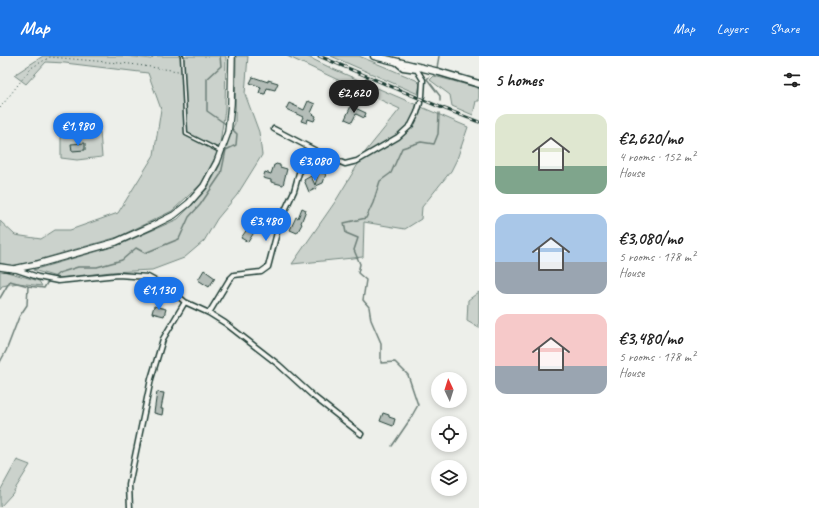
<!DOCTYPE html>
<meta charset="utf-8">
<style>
body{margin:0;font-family:Caveat,sans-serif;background:#f2f2f2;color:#222;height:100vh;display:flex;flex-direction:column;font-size:15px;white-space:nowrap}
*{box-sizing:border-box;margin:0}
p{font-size:13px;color:#767676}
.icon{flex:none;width:22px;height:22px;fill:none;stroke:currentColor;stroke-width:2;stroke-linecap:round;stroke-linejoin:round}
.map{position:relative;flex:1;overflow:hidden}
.panel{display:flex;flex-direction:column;background:#fff;width:340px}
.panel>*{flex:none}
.needle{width:26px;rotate:356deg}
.fabs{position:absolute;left:431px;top:316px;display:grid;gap:8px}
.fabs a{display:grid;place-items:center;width:36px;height:36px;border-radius:50%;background:#fff;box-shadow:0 2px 6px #0003;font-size:20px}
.price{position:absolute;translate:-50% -34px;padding:0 9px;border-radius:14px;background:#1a73e8;color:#fff;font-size:13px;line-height:26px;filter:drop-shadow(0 1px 2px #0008)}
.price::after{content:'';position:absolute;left:50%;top:24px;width:12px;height:9px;margin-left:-6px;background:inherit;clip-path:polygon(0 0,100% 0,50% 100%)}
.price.active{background:#222;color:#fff}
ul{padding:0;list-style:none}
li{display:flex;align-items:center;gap:12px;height:100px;padding:0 16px}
li span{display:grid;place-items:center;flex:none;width:112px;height:80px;border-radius:12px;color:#555}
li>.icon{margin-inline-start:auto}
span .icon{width:48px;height:48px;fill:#fffc;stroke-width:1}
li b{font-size:17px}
h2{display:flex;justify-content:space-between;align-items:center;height:48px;padding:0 16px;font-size:17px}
header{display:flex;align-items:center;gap:24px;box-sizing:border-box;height:56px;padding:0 20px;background:#1a73e8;color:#fff}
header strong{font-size:19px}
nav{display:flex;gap:22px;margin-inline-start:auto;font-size:14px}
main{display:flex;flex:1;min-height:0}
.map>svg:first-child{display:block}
</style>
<header>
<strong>Map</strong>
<nav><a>Map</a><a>Layers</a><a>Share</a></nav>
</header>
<main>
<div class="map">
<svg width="479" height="452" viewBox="0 0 479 452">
<rect width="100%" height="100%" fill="#edefea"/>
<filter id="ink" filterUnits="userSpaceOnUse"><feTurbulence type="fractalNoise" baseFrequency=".025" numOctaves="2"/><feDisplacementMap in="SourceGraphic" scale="8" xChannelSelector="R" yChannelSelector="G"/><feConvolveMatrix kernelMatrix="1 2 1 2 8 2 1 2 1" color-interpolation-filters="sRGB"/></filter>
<g filter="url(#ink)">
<!-- green -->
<path fill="#cbd2cc" stroke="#758880" d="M43,0H126L151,3L154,0H226L225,53L219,94L201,128L172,155L118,181L14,211L0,207V165L15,179L41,183L55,174H70L118,157L154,99L161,53L148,17L65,7L46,6L26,28L14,19Z
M236,0H248L245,38L259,76L262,99L237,139L217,163L204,185L184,202L152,214L111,216L60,222L33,214L119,189L178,163L207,133L220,109L221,96L235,67Z
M287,0H306L333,13L468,71L457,103L451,115L422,151L421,163L405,173L364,166L363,201L292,208L335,146L366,95L400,53Z
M331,0H359L416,24L420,28L418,38Z
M434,20L479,32V45H476L473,59L452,50L450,39L430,24Z
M100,76L102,101L77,104L61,102V81L79,77Z
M0,214L39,225L42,230L18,227L2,230L0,233Z
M479,236V272L467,265L468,244Z
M17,404L30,409L12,438L0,451V435Z"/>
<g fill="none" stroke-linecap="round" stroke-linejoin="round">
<!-- stream -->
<path stroke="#6c7e77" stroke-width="1.5" d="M220,0L221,10L207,23V55L227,69
M437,12L439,0
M429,21L427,23L440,40V45
M0,242L10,225L28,230L44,232L47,227L59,217L78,211H97L122,204L136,192L145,197L179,183L189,161L200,149L221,118L226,94L236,89L237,78L230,71
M0,306L6,295L19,261L27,249L28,230
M392,390L409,365L418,349L408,319L395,306L381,307V287L371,264L369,251L363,244L366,224L358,217L360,208L354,194L358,182L346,177L344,167L366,162L373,147L380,125L391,117L402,92L421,86L434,88L438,78L439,57"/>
</g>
<!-- building -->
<path fill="#b4bdb8" stroke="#1f3d34" d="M253,21L268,26V24L278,27L275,34L267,32L265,38L259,37L261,31L250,27Z
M308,45L315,48L311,57L316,60L314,65L308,63L307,67L301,65L303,61L286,53L289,47L304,54Z
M351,50L366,57L364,62L356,58L352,66L345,63Z
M85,87V94L72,95L71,88Z
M276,108L280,109V111L287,113L283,129L271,126V124L263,122L265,116L271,118L274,109H275Z
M319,116L326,118L323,127L316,130L317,132L309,136L304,124L311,120L315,129Z
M302,152L306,154L301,167L302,168L297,177L290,174L296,161L298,162Z
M256,161L258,170L248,186L241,182L250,169L248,163Z
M204,214L215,222L209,231L198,224Z
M154,250L166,253L164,260L152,257Z
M157,336L164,337L161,353H163L162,359L154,357Z
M383,357L389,359V361L395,363L393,370L380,365Z"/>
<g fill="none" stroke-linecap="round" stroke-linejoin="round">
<defs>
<path id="service" d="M182,0L186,78L220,95"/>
<path id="minor" d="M397,7L403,12L417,14L423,24L422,40
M274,73L326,100L345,108L357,105L398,81L411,69L417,57L420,47
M14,213L38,221L58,225L118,219L148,221L170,233L185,246L209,257L225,267L279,309L313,340L361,378
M209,257L229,224L234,219L261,216L268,211L280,165L294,135L299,117L305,108L309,92
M130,452L129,429L151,323L163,283L185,246"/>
<path id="tertiary" d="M0,211L14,213L38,208L116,186L154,169L174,159L189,147L204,130L217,106L228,76L231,48L232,0"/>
<path id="secondary" d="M374,0L439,16L479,28"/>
</defs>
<!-- service casing -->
<use href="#service" stroke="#1f3d34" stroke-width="5"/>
<!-- minor casing -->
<use href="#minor" stroke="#1f3d34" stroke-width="7"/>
<!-- tertiary casing -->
<use href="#tertiary" stroke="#1f3d34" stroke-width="8"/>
<!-- secondary casing -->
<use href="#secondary" stroke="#1f3d34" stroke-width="9"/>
<!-- path -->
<path stroke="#1f3d34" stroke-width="1" stroke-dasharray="1 3" stroke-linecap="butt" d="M0,52L31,12L50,1L130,8L178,15"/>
<!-- service -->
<use href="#service" stroke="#f6f6f2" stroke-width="2"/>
<!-- minor -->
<use href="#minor" stroke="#f6f6f2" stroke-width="4"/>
<!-- tertiary -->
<use href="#tertiary" stroke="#f6f6f2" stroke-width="5.5"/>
<!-- secondary -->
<use href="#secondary" stroke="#f6f6f2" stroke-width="6"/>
<defs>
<path id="rail" d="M319,0L440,51L479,66"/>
</defs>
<!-- rail casing -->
<use href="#rail" stroke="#1f3d34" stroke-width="3"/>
<!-- rail -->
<use href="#rail" stroke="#f6f6f2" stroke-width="1.5" stroke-dasharray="4.5" stroke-linecap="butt"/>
</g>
</g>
</svg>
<div class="fabs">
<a><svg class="needle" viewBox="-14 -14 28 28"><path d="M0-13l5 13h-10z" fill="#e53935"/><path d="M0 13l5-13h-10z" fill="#767676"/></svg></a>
<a><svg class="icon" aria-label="locate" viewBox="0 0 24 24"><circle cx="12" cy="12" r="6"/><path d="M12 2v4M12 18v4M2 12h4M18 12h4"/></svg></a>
<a><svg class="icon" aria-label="layers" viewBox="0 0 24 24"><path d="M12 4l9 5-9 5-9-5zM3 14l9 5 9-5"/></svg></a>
</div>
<b class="price active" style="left:354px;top:58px">€2,620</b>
<b class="price" style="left:78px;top:91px">€1,980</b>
<b class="price" style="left:315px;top:126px">€3,080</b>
<b class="price" style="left:266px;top:186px">€3,480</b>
<b class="price" style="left:159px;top:255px">€1,130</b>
</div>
<section class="panel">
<h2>5 homes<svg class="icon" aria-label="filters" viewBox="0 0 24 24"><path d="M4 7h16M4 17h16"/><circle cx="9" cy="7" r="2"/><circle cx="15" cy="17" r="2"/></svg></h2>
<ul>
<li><span style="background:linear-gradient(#dfe7d0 65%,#7fa58c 0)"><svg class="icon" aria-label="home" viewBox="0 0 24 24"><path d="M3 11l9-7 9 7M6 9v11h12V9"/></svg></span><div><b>€2,620/mo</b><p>4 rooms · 152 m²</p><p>House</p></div></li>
<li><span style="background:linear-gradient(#a9c7e8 60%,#9aa5b1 0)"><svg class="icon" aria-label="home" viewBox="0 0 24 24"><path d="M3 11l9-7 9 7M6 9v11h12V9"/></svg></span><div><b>€3,080/mo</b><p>5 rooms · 178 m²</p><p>House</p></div></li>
<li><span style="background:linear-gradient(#f6c9c9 65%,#9aa5b1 0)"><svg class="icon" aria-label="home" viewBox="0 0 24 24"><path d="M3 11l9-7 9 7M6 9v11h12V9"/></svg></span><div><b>€3,480/mo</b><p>5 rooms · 178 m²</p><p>House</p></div></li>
</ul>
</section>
</main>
